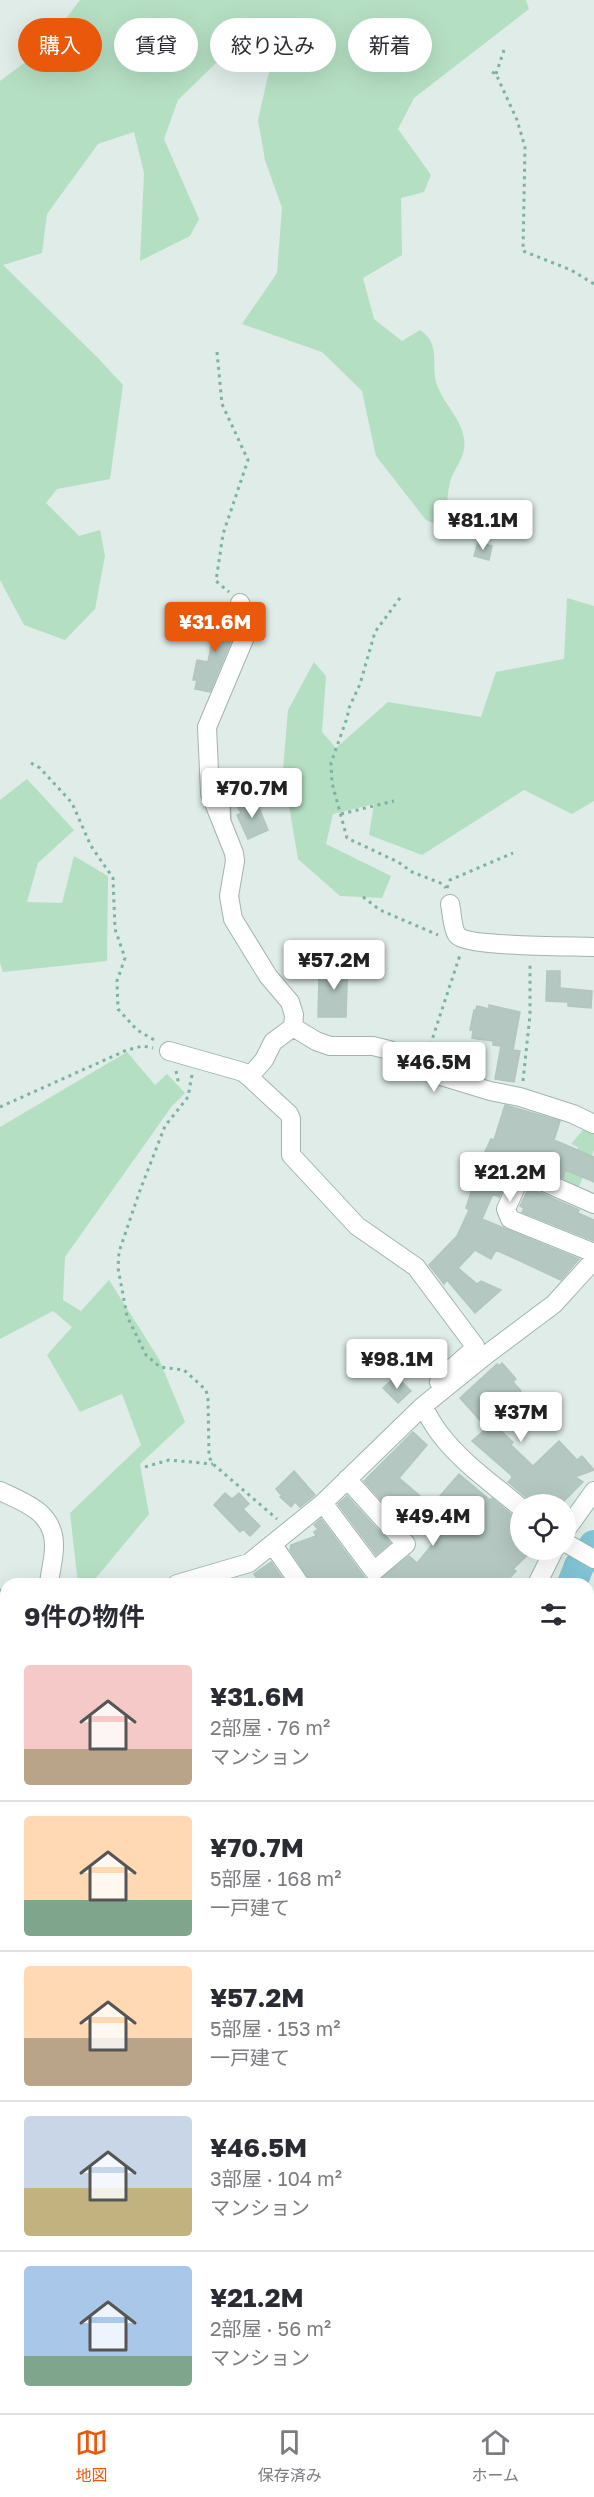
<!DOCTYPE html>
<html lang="ja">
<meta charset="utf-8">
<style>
body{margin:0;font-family:"Golos Text","Noto Sans JP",sans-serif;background:#f7f7f7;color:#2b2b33;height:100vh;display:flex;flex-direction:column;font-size:22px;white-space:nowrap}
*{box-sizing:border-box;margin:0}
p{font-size:20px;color:#7c7c81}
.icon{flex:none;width:33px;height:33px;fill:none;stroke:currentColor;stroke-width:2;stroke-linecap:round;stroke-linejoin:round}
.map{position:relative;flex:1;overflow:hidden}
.sheet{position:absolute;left:0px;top:1578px;width:594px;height:836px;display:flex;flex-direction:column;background:#fff;border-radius:18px 18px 0 0;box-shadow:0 6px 24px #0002}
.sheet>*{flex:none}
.guide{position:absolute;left:18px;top:18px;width:558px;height:54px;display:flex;gap:12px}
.controls{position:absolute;left:510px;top:1494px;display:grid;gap:12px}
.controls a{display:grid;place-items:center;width:66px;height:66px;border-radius:50%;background:#fff;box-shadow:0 6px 24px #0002;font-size:30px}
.price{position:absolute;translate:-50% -51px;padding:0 14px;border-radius:6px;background:#fff;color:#222;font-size:20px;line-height:39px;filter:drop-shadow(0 2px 3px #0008)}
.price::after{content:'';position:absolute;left:50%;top:36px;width:18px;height:14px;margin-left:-9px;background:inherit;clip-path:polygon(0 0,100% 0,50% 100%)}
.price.selected{background:#ea580c;color:#fff}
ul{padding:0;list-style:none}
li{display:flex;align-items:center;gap:18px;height:150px;padding:0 24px}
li+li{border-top:2px solid #e1e1e2}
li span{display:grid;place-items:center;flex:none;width:168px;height:120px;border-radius:6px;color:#555}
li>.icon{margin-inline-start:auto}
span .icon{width:72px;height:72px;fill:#fffc;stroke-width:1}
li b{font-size:26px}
h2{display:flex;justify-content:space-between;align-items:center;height:72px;padding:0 24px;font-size:26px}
.tag{padding:0 21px;border-radius:27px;background:#fff;box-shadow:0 6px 24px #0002;font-size:21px;line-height:54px}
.tag.selected{background:#ea580c;color:#fff}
.menu{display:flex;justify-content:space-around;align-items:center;height:84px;border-top:2px solid #e1e1e2;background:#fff;font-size:16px;color:#7c7c81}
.menu a{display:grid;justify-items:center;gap:3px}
.menu .selected{color:#ea580c}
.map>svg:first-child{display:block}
</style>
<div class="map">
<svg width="594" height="2413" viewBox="0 0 594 2413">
<rect width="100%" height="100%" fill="#dfece7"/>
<!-- green -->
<path fill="#b5dfc3" d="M80,0H526L529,9L414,98L398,129L431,175L424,192L401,198L402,255L363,278L374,319L402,341L420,330C442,345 430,364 437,385C445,407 468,425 464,449C462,461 455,468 451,479C447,490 447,509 447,521C440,528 434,523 426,520L376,456L362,391L322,352L242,324L277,273L282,208L265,160L258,120L268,76L284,34L254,26L178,100L164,139L199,219L190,236L140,261L144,173L134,132L98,144L47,214L42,253L3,265L97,357L123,385L110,479L57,489L46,503L79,536L100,530L105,556L95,609L65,640L24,625L0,580V81L43,49Z
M567,598L594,606V801L572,814L524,790L422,855L369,835L374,804L333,814L326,844L391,876L382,898L340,896L298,859L283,770L288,710L314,662L326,676L322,732L336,748L388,702L481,717L496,672L564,659Z
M27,779L74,830L38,863L27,902L62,903L74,856L108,876L107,961L3,972L0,963V800Z
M127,1052L155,1085L167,1074L185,1093L172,1106L65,1257L63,1300L81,1311L109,1280L159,1359L185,1422L140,1464L149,1514L91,1584H78L70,1513L141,1445L122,1394L80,1412L47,1355L72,1327L53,1311L0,1339V1127Z
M587,1125L594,1128V1150L578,1189L562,1182L578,1147L571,1144Z"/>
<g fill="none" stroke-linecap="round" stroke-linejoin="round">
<!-- river -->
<path stroke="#81c5d6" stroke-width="30" d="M572,1584L579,1566L594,1545
M321,2413L324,2408"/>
</g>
<!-- building -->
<path fill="#b4c7c0" stroke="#b1c6be" stroke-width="1.5" d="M478,542L492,546L489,560L474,556Z
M218,611L231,614L229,623L235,624L234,634L210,692L195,689L197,680H193L197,660L208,662Z
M255,798L268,830L248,839L237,815L241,813L237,806Z
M345,947L348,948L346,1017H318L319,977H334Z
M547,971H560V988L592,991L591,1008L568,1006V1002L546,1001Z
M489,1005L520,1012L513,1050L520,1051L514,1082L495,1079L501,1046L493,1045V1041L472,1038L473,1030H470L474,1010H476L477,1006L489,1009Z
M505,1105L560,1121L554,1140L594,1157V1182L566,1170L563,1178L528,1164L514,1170L509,1175L499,1197L493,1194L482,1219L579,1259L561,1280L496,1250L491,1259L475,1250L458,1268L477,1284L481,1281L501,1290L475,1313L447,1280L444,1284L429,1265L457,1236L469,1210L466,1208L473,1186L470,1184L491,1139L494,1140Z
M529,1188L579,1210L578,1213L594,1220V1241L522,1212L524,1208L520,1206Z
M502,1363L516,1379L513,1382L521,1391L512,1400L522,1413L500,1430L513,1442L511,1445L533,1466L559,1441L577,1460L582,1456L594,1470L575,1477L583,1482L561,1504H531L527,1498L508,1482L512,1478L511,1475L472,1441L487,1428L460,1398L497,1364L499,1366Z
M396,1376L411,1391L398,1403L383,1388Z
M413,1432L427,1445L399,1478L425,1500L409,1519L404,1514L398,1519L364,1481Z
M294,1471L315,1495L300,1507L295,1502L291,1507L280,1497L282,1496L276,1489Z
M459,1474L490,1500L492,1498L513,1516L520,1518V1550H533L513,1569L516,1571L505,1584H311L309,1578L290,1550L291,1545L316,1536L314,1532L318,1529L314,1525L321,1519L365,1578L376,1582L409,1556L417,1563L442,1533L436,1528L448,1515L434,1503Z
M225,1493L232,1499L239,1493L249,1504L243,1509L260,1526L250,1536L243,1529L240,1532L214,1505Z
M347,1496L390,1543L376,1555L338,1504Z
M271,1562L286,1584H261L254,1574Z"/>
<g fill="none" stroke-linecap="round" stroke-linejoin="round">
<defs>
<path id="lane" d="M225,818L224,792L227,790
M0,1771L6,1772"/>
<path id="street" d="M240,603L247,617L245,637L207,727L210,793L234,853L235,861L229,896L233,919L268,976L290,1002L294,1015L293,1027L273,1042L264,1060L249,1077L289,1114L291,1119V1155L357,1226L416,1267L475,1346L474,1349L443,1376L439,1382L443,1389
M450,904C452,912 452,928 457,935C467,947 573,946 594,947
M293,1027L316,1041L330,1046H373L389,1050L441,1076L490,1091L520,1097L573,1114L594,1124
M169,1051L243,1072L249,1077
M594,1204L528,1175L519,1180L506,1209L510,1219L594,1253
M0,1491C26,1503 55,1513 54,1547C54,1559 50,1572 49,1584
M323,1503L374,1571L406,1544L347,1479
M520,1507C493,1484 462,1463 440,1434C434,1426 428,1416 423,1406L486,1355L554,1304L594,1260
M566,1543L594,1559
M273,1545L300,1584
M177,1584L249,1563L323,1503L423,1406
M588,1721L594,1699
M0,1926L6,1920
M0,2080L6,2084
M588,2194L594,2174
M0,2319L6,2312
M187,2413L190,2408
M368,2413L370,2408
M521,2413L525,2408"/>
<path id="secondary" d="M566,1530L594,1491
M537,1584L554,1550
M271,2413L274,2408"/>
</defs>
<!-- lane casing -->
<use href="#lane" stroke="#a1b4ae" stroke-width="13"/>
<!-- street casing -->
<use href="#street" stroke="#a1b4ae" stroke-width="20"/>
<!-- secondary casing -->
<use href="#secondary" stroke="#9cb8b0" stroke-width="20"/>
<!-- path -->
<path stroke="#7cb2a4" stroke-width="3" stroke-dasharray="3 4.5" stroke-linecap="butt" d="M492,72L496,74L517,120L525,147L523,251L571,270L594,284
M496,74L504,50
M217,352L222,404L248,460L223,534L216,581L229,592
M400,598L375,632L360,684L349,708L347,718L331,763L332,783L347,838L398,862L412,872L443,884L446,888
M31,763L40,768L72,803L91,846L113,878L115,929L125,958L117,981L118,1009L137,1030L156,1041
M341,814L394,801
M447,888L450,880L513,853
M363,897L380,910L438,935
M428,1052L460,955
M176,1071L179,1085
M192,1075L188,1097L165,1126L139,1193L119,1252L118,1268L127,1316L146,1355L160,1367L184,1370L206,1390L208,1399L209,1457L213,1464L277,1519
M523,1081L530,1015V962
M0,1107L127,1050L143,1046L153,1048
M145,1467L169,1460L213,1464
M0,1590L6,1592"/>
<!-- lane -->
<use href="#lane" stroke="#fff" stroke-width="10"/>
<!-- street -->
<use href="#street" stroke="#fff" stroke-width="18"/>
<!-- secondary -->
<use href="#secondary" stroke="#fff" stroke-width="18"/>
</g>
</svg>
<div class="controls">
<a><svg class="icon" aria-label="locate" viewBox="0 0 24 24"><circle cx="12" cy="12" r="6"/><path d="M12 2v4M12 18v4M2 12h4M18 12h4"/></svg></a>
</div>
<b class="price" style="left:483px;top:551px">¥81.1M</b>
<b class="price selected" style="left:215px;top:653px">¥31.6M</b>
<b class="price" style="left:252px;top:819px">¥70.7M</b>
<b class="price" style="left:334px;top:991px">¥57.2M</b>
<b class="price" style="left:434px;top:1093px">¥46.5M</b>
<b class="price" style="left:510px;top:1203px">¥21.2M</b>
<b class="price" style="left:397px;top:1390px">¥98.1M</b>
<b class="price" style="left:521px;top:1443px">¥37M</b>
<b class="price" style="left:433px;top:1547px">¥49.4M</b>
<div class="guide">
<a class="tag selected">購入</a>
<a class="tag">賃貸</a>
<a class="tag">絞り込み</a>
<a class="tag">新着</a>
</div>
<section class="sheet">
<h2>9件の物件<svg class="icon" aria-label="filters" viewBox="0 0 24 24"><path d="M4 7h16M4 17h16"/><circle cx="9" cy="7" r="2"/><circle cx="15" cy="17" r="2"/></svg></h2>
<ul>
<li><span style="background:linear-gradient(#f6c9c9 70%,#b9a48a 0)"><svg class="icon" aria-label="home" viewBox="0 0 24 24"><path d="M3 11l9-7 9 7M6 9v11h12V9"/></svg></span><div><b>¥31.6M</b><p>2部屋 · 76 m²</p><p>マンション</p></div></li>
<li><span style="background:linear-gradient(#ffd9b3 70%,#7fa58c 0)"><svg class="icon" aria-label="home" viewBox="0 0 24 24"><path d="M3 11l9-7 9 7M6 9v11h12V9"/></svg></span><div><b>¥70.7M</b><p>5部屋 · 168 m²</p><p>一戸建て</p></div></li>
<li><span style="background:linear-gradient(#ffd9b3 60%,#b9a48a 0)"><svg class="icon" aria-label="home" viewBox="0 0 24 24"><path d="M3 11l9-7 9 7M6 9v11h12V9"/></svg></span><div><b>¥57.2M</b><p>5部屋 · 153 m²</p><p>一戸建て</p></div></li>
<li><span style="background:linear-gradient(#c9d6e8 60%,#c2b280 0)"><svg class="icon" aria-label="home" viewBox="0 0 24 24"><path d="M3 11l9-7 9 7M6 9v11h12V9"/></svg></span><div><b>¥46.5M</b><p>3部屋 · 104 m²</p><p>マンション</p></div></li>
<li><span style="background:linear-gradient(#a9c7e8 75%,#7fa58c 0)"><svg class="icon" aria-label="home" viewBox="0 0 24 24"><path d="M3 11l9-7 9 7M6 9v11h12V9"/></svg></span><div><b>¥21.2M</b><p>2部屋 · 56 m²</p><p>マンション</p></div></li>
</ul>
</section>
</div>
<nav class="menu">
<a class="selected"><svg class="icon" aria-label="map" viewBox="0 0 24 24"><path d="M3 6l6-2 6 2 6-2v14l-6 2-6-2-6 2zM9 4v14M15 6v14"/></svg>地図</a>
<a><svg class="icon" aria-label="saved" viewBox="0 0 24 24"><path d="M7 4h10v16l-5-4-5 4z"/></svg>保存済み</a>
<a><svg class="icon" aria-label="home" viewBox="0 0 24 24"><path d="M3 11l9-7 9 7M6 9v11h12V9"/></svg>ホーム</a>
</nav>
